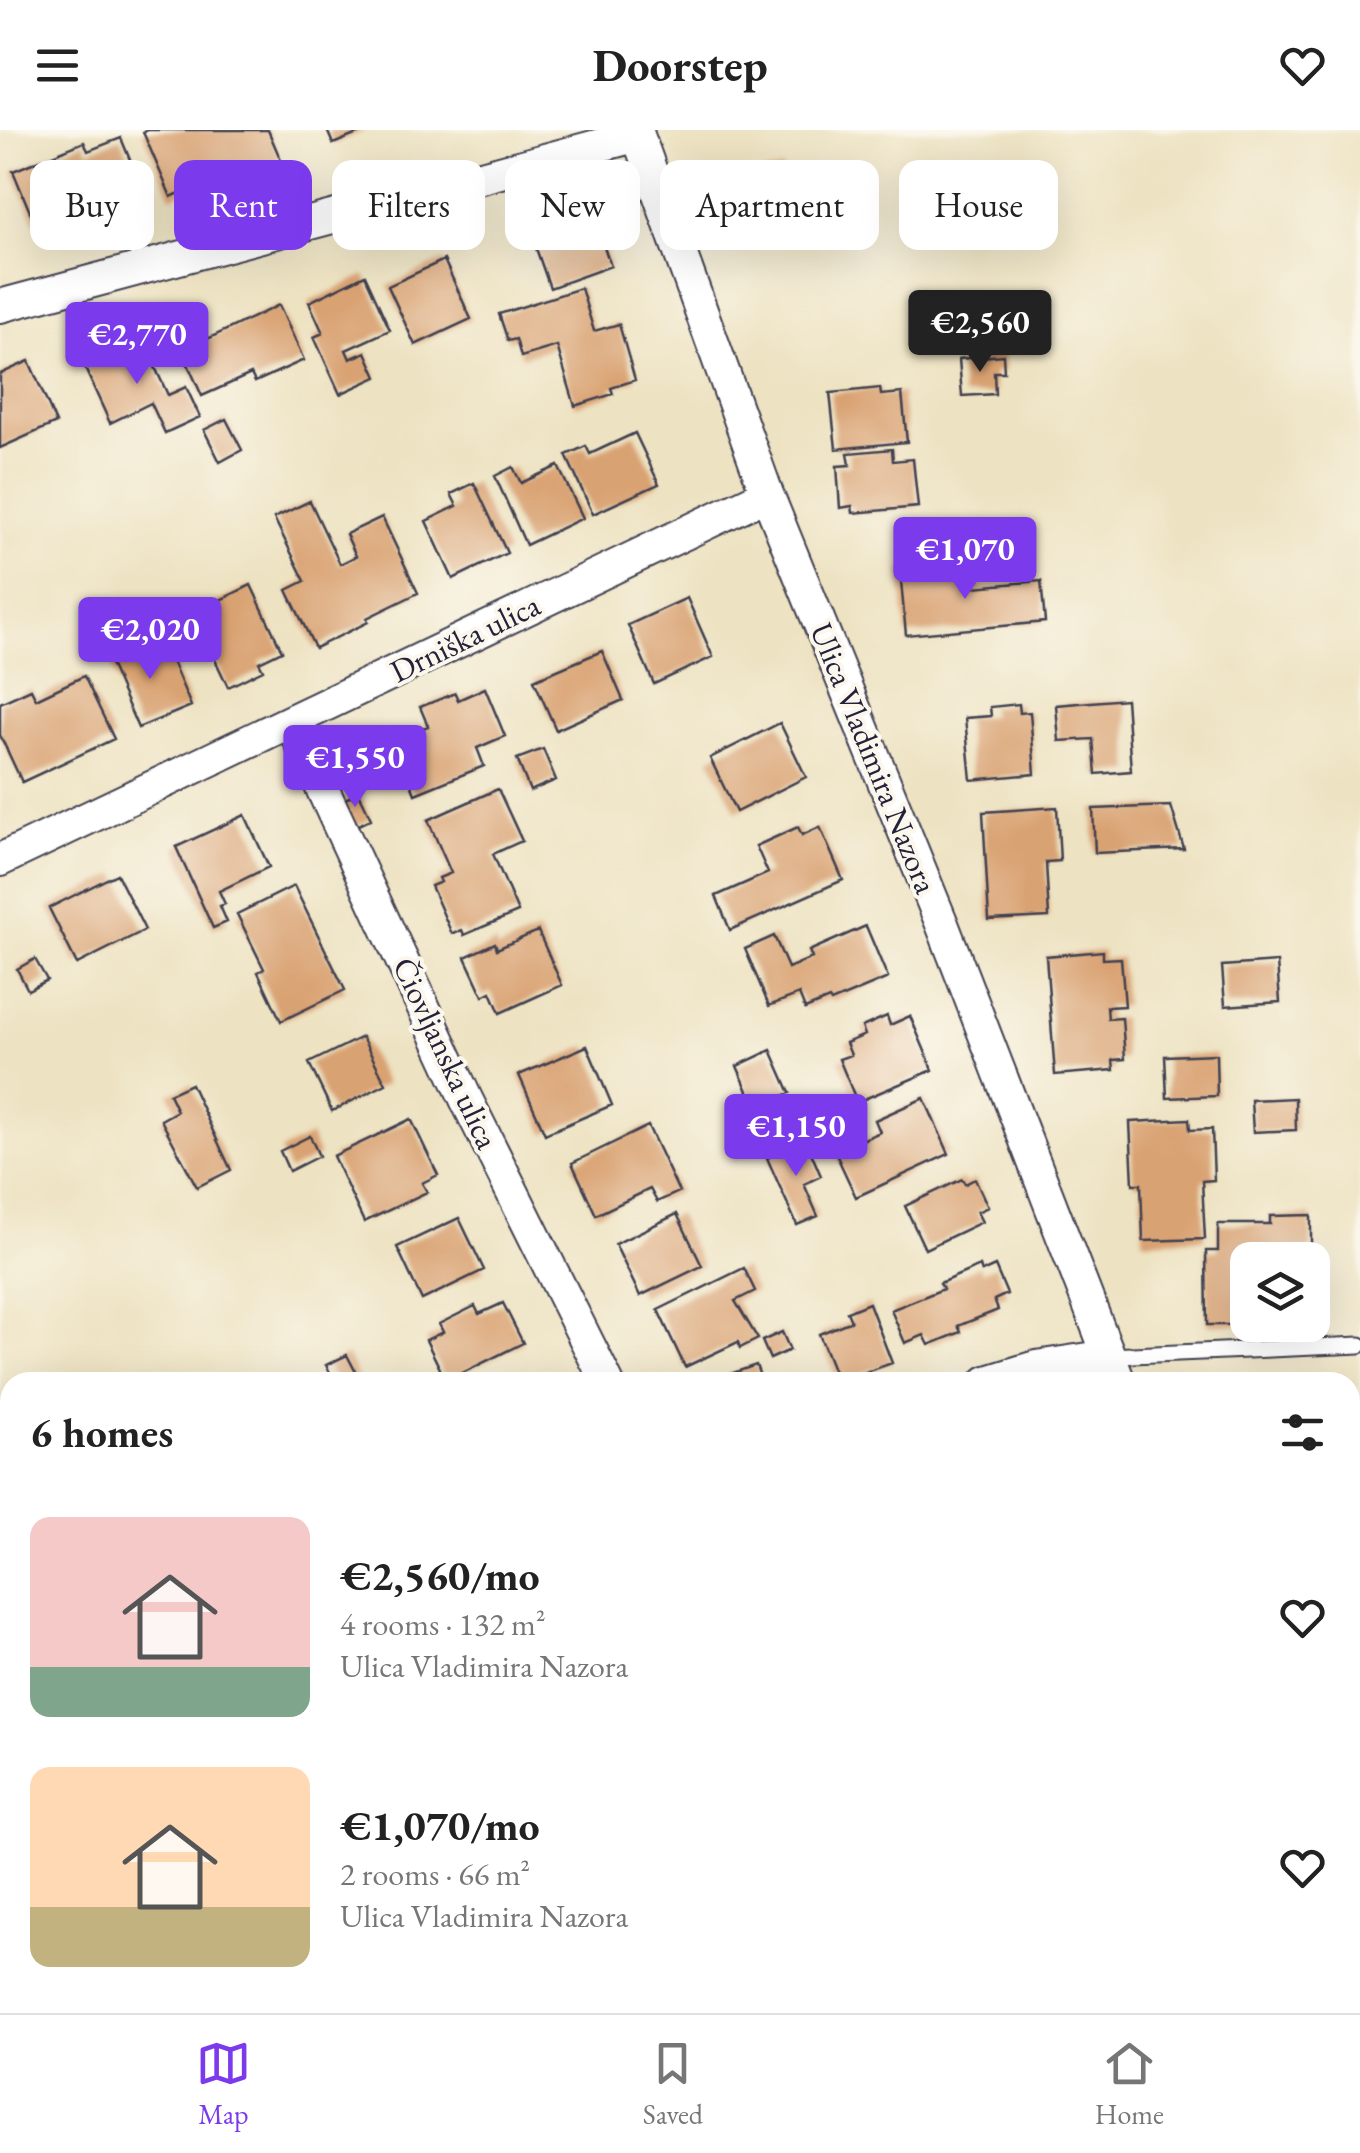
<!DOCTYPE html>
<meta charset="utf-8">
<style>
body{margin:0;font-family:"EB Garamond",serif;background:#f6f6f6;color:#222;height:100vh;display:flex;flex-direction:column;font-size:38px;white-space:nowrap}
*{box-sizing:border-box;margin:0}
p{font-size:32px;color:#767676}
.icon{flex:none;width:55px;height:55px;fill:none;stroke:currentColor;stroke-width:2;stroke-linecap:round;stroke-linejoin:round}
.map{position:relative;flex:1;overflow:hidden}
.drawer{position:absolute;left:0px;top:1242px;width:1360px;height:642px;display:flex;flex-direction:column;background:#fff;border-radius:30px 30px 0 0;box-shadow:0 10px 40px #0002}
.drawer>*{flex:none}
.banner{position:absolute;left:30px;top:30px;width:1300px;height:90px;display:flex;gap:20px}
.tools{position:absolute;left:1230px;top:1112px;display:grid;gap:20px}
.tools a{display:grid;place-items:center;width:100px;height:100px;border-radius:20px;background:#fff;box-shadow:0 10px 40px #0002;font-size:50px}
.price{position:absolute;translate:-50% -85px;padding:0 22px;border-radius:10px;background:#7c3aed;color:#fff;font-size:32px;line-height:65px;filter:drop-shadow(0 2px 5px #0008)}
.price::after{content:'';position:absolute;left:50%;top:60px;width:30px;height:22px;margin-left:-15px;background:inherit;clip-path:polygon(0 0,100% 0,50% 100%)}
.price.current{background:#222;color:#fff}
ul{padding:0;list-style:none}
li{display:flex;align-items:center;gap:30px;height:250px;padding:0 30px}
li span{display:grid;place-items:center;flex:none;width:280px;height:200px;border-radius:20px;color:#555}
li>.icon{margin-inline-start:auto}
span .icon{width:120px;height:120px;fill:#fffc;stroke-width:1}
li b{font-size:42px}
h2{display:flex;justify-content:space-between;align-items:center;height:120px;padding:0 30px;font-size:42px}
.pill{padding:0 35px;border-radius:20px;background:#fff;box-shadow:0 10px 40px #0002;font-size:35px;line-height:90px}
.pill.current{background:#7c3aed;color:#fff}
header{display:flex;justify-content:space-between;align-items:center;height:130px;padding:0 30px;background:#fff;font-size:45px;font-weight:700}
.menu{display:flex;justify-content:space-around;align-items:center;height:140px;border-top:2px solid #e0e0e0;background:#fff;font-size:28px;color:#767676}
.menu a{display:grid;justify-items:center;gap:5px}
.menu .current{color:#7c3aed}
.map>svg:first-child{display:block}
</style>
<header><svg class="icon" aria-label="menu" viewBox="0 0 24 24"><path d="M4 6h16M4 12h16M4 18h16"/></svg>Doorstep<svg class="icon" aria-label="heart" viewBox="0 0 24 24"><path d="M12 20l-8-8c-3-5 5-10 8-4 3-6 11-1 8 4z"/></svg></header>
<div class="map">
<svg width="1360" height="1883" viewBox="0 0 1360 1883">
<rect width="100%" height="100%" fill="#fbf7ec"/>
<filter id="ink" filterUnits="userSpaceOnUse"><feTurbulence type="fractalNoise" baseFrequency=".01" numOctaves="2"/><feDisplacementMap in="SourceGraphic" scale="20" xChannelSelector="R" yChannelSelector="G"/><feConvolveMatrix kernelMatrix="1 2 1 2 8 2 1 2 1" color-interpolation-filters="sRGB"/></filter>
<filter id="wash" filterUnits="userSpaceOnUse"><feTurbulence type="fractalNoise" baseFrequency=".0048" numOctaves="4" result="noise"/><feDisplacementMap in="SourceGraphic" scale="40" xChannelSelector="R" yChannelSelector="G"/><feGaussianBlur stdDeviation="2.25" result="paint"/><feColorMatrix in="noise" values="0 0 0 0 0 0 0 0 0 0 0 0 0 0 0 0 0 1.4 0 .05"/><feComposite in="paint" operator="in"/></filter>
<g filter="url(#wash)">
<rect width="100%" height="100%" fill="#ede2c1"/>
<g id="blocks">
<!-- building -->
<path fill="#d9a272" d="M148,0H268L283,35L235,56L229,41L171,67L143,2Z
M327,0H367L333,14Z
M121,8L146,69L94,90L89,77L37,99L13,41L84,12L88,21Z
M783,38L791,70L769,74L762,43Z
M591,82L611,136L550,158L531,104Z
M444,130L471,189L415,215L388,156Z
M365,145L390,200L346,220L350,229L366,222L377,247L340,264L314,207L323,203L309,172Z
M581,158L594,201L619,194L635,250L611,258L613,264L575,276L557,216L521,227L516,209L508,211L499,184Z
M279,175L304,230L255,252L251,244L202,266L182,221Z
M141,207L168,265L186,257L200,287L165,303L151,273L110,293L83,234Z
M1003,225L1004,242H994L995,264L962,266L959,229Z
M29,231L56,293L0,318V244Z
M880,258L881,265L902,263L907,312L836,319L830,263Z
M226,289L242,320L220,332L204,300Z
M635,303L659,354L593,384L566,325L586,316L590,324Z
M892,319L893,331L913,329L918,377L853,383L852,376L840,378L837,336L850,335L848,323Z
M558,336L583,388L526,415L495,346L513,337L521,353Z
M474,353L507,423L453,449L426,391L457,376L451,364Z
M310,371L340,434L356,426L346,404L382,387L418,463L367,488L368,492L315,518L287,460L305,451L274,388Z
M962,434L964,458L1041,451L1045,492L906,505L900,440Z
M251,455L282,521L259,532L263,540L228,557L193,483Z
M687,468L713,527L654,554L628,495Z
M161,505L191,576L138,598L108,529Z
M602,521L623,570L556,600L534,550Z
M84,546L114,609L22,652L0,605V573L31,559L36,569Z
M485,558L505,606L477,618L484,636L415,664L395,614L401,611L399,607L428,596L420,577L455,563L458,570Z
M1126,569L1131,641L1096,644L1093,609L1059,611L1056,575Z
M1019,574L1020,583L1030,582L1035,644L971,650L965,588L991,586L990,577Z
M780,593L806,647L736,682L710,628Z
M543,619L556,650L530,661L517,629Z
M498,659L522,711L493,724L518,782L464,805L462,800L452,804L431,756L441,752L439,748L451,743L428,690Z
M359,663L371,689L352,698L340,671Z
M1171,676L1184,719L1095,723L1093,679Z
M1057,677L1060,731L1046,732L1049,787L989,790L983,682Z
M245,685L269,737L219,761L225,774L220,776L227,792L213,798L176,717Z
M798,697L802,705L820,697L843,750L730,800L716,766L768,743L756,716Z
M117,744L145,800L77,834L49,778Z
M294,756L345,860L281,891L258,842L264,839L237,784Z
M866,796L888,848L831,872L829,869L805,879L799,864L769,876L745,819L774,806L788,838L812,828L809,821Z
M538,801L562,855L500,883L491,862L483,866L465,827L495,813L497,819Z
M1103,821V829L1121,828L1125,876L1107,877L1108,889L1122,888L1125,929L1113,930L1114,940L1055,945L1046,826Z
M35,829L47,850L28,860L17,839Z
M1277,832L1280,872L1225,876L1222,836Z
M887,886L890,895L910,886L933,940L857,972L839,929L851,925L846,913L865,905L862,897Z
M362,907L386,954L332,981L309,933Z
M587,916L612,975L545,1004L519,945Z
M771,920L790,963L756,979L737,936Z
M1216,924L1217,966L1167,968L1165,926Z
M191,954L231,1040L197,1057L161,990L177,981L169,964Z
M924,968L949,1024L856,1067L835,1022L880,1002L875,990Z
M1295,968L1296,1000L1253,1002L1251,970Z
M411,989L438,1045L422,1053L427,1062L364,1092L333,1026Z
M1189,989L1190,1000L1212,999L1214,1050L1202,1051L1205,1109L1143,1111L1141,1054H1133L1130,992Z
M648,996L679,1062L657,1072L650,1059L596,1085L572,1033Z
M310,1006L319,1026L289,1041L280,1021Z
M806,1011L821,1046L804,1054L818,1086L797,1095L767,1028Z
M962,1049L965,1054L975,1049L988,1077L977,1082L982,1092L925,1119L905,1076Z
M677,1084L702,1136L640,1166L615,1114Z
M1311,1085V1120H1260V1130H1248V1195H1207L1206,1121H1218V1094H1270V1086Z
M459,1088L484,1140L422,1170L397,1117Z
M980,1136L982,1142L995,1136L1007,1164L994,1170L998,1180L958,1196L961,1202L929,1215L924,1205L905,1213L891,1180L943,1159L940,1153Z
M744,1138L755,1161L735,1171L758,1209L740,1218L738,1212L685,1237L658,1180Z
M503,1173L523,1213L446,1251L426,1210L443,1202L439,1194L475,1176L479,1184Z
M869,1173L892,1233L838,1252L819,1204L851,1191L847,1182Z
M782,1202L790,1220L770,1229L762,1211Z
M347,1225L361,1252H335L326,1235Z
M756,1235L762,1252H707Z
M1350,1643H1360V1709H1350Z
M3,1739L10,1755V1875H65L69,1883H12L8,1875L0,1858L6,1853L0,1839V1741Z
M135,1875H209L213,1883H139Z
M844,1875H861L909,1879V1883H843Z
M935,1875H993L992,1883L934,1881Z"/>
</g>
</g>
<g filter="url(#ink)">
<use href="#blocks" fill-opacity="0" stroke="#403f4f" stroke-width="2.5"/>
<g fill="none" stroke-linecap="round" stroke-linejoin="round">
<defs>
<path id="service" d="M1109,1226L1360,1215"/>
<path id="minor" d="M636,0L767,364L942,794L1119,1252
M0,176L638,5
M291,591L466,969L607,1252
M0,730L767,364
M987,1252L1036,1237L1109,1226
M605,1875L607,1883"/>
<path id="tertiary" d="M1350,1535L1360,1530
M534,1883L560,1875"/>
</defs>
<!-- service casing -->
<use href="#service" stroke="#403f4f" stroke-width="19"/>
<!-- minor casing -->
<use href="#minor" stroke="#403f4f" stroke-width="36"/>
<!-- tertiary casing -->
<use href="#tertiary" stroke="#403f4f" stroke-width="44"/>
<!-- service -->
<use href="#service" stroke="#fff" stroke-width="15"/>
<!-- minor -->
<use href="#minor" stroke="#fff" stroke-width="32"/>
<!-- tertiary -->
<use href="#tertiary" stroke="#fff" stroke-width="40"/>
</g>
</g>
<g text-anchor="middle" stroke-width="8" stroke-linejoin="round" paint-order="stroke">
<!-- street labels -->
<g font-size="32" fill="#22223b" stroke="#fbf7ec">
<text transform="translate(465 508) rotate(-26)" y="11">Drniška ulica</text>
<text transform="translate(874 628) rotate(68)" y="11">Ulica Vladimira Nazora</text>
<text transform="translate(446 923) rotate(65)" y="11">Čiovljanska ulica</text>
</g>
</g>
</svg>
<div class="tools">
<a><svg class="icon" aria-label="layers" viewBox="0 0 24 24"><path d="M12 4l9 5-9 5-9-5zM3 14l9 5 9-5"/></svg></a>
</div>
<b class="price current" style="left:980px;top:245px">€2,560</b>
<b class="price" style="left:137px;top:257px">€2,770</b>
<b class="price" style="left:965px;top:472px">€1,070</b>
<b class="price" style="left:150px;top:552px">€2,020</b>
<b class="price" style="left:355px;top:680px">€1,550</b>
<b class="price" style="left:796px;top:1049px">€1,150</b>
<div class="banner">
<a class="pill">Buy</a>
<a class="pill current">Rent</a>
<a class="pill">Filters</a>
<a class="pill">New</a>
<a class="pill">Apartment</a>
<a class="pill">House</a>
</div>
<section class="drawer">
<h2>6 homes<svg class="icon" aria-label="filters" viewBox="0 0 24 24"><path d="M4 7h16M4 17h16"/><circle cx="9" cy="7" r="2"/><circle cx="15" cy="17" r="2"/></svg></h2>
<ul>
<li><span style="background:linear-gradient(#f6c9c9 75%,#7fa58c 0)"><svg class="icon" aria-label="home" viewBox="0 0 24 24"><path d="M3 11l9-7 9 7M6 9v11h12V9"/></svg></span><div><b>€2,560/mo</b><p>4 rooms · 132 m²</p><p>Ulica Vladimira Nazora</p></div><svg class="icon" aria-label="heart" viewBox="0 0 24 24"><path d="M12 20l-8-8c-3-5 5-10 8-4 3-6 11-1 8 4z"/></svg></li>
<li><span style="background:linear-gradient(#ffd9b3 70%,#c2b280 0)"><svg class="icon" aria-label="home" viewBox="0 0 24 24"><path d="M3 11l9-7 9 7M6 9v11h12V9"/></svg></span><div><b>€1,070/mo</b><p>2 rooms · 66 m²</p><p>Ulica Vladimira Nazora</p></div><svg class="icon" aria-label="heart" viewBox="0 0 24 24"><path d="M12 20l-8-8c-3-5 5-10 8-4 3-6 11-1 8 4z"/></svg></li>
</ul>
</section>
</div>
<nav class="menu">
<a class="current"><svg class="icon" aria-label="map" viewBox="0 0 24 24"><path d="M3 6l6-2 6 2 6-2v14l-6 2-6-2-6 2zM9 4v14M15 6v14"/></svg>Map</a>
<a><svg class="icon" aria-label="saved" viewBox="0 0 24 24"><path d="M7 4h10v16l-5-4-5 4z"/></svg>Saved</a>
<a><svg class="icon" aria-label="home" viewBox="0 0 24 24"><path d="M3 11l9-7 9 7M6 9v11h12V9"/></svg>Home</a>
</nav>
